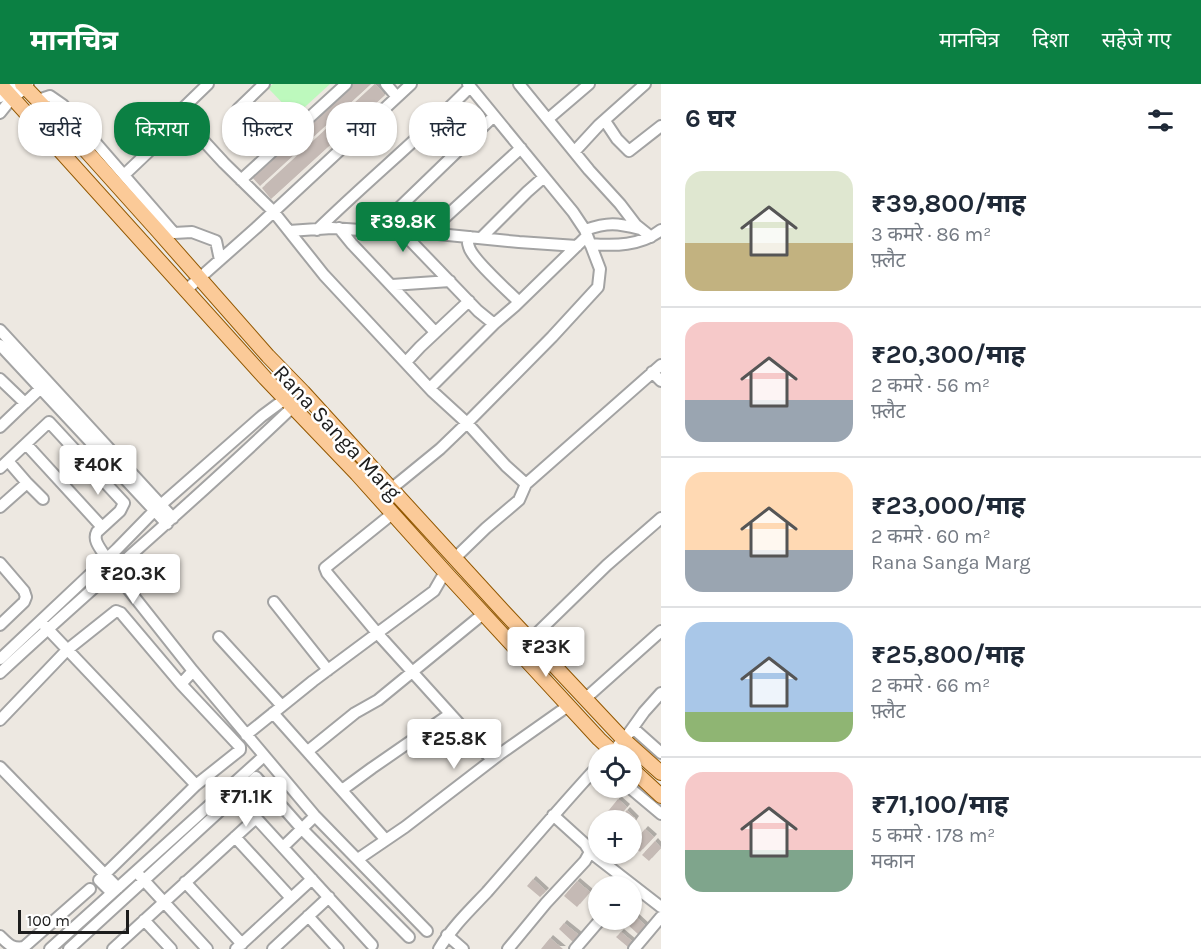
<!DOCTYPE html>
<html lang="hi">
<meta charset="utf-8">
<style>
body{margin:0;font-family:Karla,"Noto Sans Devanagari",sans-serif;background:#f6f6f7;color:#1f2937;height:100vh;display:flex;flex-direction:column;font-size:22px;white-space:nowrap}
*{box-sizing:border-box;margin:0}
p{font-size:20px;color:#747a83}
.icon{flex:none;width:33px;height:33px;fill:none;stroke:currentColor;stroke-width:2;stroke-linecap:round;stroke-linejoin:round}
.map{position:relative;flex:1;overflow:hidden}
.side{display:flex;flex-direction:column;background:#fff;width:540px}
.side>*{flex:none}
.guide{position:absolute;left:18px;top:18px;width:552px;height:54px;display:flex;gap:12px}
.controls{position:absolute;left:588px;top:660px;display:grid;gap:12px}
.controls a{display:grid;place-items:center;width:54px;height:54px;border-radius:50%;background:#fff;box-shadow:0 2px 4px #0004;font-size:30px}
.scale{position:absolute;left:18px;bottom:15px;width:111px;box-sizing:border-box;padding-left:6px;border:3px solid #1c1c1c;border-top:0;font-size:16px;line-height:21px;white-space:nowrap;color:#1c1c1c;-webkit-text-stroke:4px #fff;paint-order:stroke}
.price{position:absolute;translate:-50% -51px;padding:0 14px;border-radius:6px;background:#fff;color:#222;font-size:20px;line-height:39px;filter:drop-shadow(0 2px 3px #0008)}
.price::after{content:'';position:absolute;left:50%;top:36px;width:18px;height:14px;margin-left:-9px;background:inherit;clip-path:polygon(0 0,100% 0,50% 100%)}
.price.current{background:#0b8043;color:#fff}
ul{padding:0;list-style:none}
li{display:flex;align-items:center;gap:18px;height:150px;padding:0 24px}
li+li{border-top:2px solid #e0e1e3}
li span{display:grid;place-items:center;flex:none;width:168px;height:120px;border-radius:18px;color:#555}
li>.icon{margin-inline-start:auto}
span .icon{width:72px;height:72px;fill:#fffc;stroke-width:1}
li b{font-size:26px}
h2{display:flex;justify-content:space-between;align-items:center;height:72px;padding:0 24px;font-size:26px}
.tag{padding:0 21px;border-radius:24px;background:#fff;box-shadow:0 2px 4px #0004;font-size:21px;line-height:54px}
.tag.current{background:#0b8043;color:#fff}
header{display:flex;align-items:center;gap:36px;box-sizing:border-box;height:84px;padding:0 30px;background:#0b8043;color:#fff}
header strong{font-size:28px}
nav{display:flex;gap:33px;margin-inline-start:auto;font-size:21px}
main{display:flex;flex:1;min-height:0}
.map>svg:first-child{display:block}
</style>
<header>
<strong>मानचित्र</strong>
<nav><a>मानचित्र</a><a>दिशा</a><a>सहेजे गए</a></nav>
</header>
<main>
<div class="map">
<svg width="661" height="865" viewBox="0 0 661 865">
<defs>
<filter id="shadow"><feDropShadow dx="3" dy="-3" stdDeviation="0" flood-color="#0004"/></filter>
</defs>
<rect width="100%" height="100%" fill="#ede8e1"/>
<!-- park -->
<path fill="#bdf9bd" d="M273,0H330L295,32L268,4Z"/>
<!-- building -->
<path fill="#c5bab5" filter="url(#shadow)" d="M350,0H371L260,102L251,92Z
M375,0L385,11L271,115L262,104Z
M618,715L627,723L616,736H613L605,731Z
M627,726L636,735L632,741V736H618Z
M645,745L654,753L640,768L632,760Z
M655,757L661,764L649,777L642,771Z
M533,795L546,807L540,813L527,802Z
M577,797L590,808L577,823L564,812Z
M634,831L647,843L639,851L627,840Z
M611,836H623L626,838L621,845Z
M564,839L579,851L573,858L559,845Z
M621,848L633,858L628,863L616,853Z
M550,854L563,865H541Z"/>
<g fill="none" stroke-linecap="round" stroke-linejoin="round">
<defs>
<path id="minor" d="M208,0L178,29L224,79L273,127L324,191L432,307L467,339L506,382L526,400L661,281
M264,0L238,25L275,65
M386,0L397,13
M519,0L589,86L620,120L636,141L651,153
M0,13L14,0
M38,16L50,12L63,21L174,149L192,148L216,157L220,176
M0,29L12,14L26,4L28,0
M548,35L589,0
M605,37L617,55L629,67L661,42
M575,67L599,41L645,0
M124,91L183,35
M241,96L346,0
M339,144L352,160L435,248
M317,146C367,97 421,53 470,3
M585,146C608,138 617,139 640,145
M289,147L332,144L403,149L478,227L494,240
M375,147L494,32
M403,149H428L519,158L577,162
M428,149L521,64
M470,153C468,158 467,157 469,163C472,175 508,207 519,218
M481,154L527,108L544,93
M590,160C614,162 641,162 661,146
M392,201L450,197
M186,206L256,144L411,0
M0,246L173,434
M0,261L167,440
M406,278L420,263L469,217
M652,288L661,297
M0,295L25,319L45,300
M430,304L494,240L515,222L587,152
M0,343L25,319
M26,360L102,443
M8,377L27,399L43,415
M0,384L49,338L124,419L120,427L97,448C92,457 102,466 107,475
M391,405L440,365L467,339L552,253L598,203L600,185L585,146L573,128L468,0
M0,423L27,399
M392,430L325,484L327,489L378,550L492,676
M455,474L486,444L519,416L526,400
M0,479L24,507L26,513L24,518L0,541
M113,486L193,587L315,732L427,847
M274,518L328,586
M43,540L196,701L240,666V663L181,600L193,587
M219,553L282,622
M531,555L607,481L661,434
M0,575L117,465L155,426L262,332L285,315L297,302
M0,589C101,495 207,407 306,310
M586,614L661,547
M273,629L386,756
M0,636L67,566L116,527L121,529L181,600
M633,644L661,669
M246,651L313,597L434,507L445,488
M308,667L355,629L378,616L483,530
M609,670L624,656L644,628L661,609
M0,683L118,804
M630,704L661,730
M342,706L372,684L450,630
M235,753L291,814
M283,763L315,732
M590,768L661,823
M358,775L405,743L500,670L568,622
M140,792L207,865
M185,798L242,860
M112,809L99,796L196,701
M308,832L338,865
M144,836L171,865
M447,851L463,865
M0,852C8,860 12,865 24,863L90,805
M372,861L236,712L256,693L302,745L409,853
M50,865L264,672
M69,865L236,712
M113,865L256,734
M236,865L312,795
M273,865L329,813
M439,865C452,843 470,826 487,808C524,766 560,723 598,682
M508,865L546,819L585,777L590,768L585,760L553,731
M575,865L600,836
M634,865L661,833"/>
<path id="major" d="M0,0L265,294L357,390L445,488L599,655L615,670
M22,0L79,59L158,147L268,272L303,308L503,527L624,656L661,689
M632,685L661,712"/>
</defs>
<!-- minor casing -->
<use href="#minor" stroke="#a3a3a3" stroke-width="14"/>
<!-- major casing -->
<use href="#major" stroke="#935801" stroke-width="16"/>
<!-- minor -->
<use href="#minor" stroke="#fff" stroke-width="10"/>
<!-- major -->
<use href="#major" stroke="#fbca98" stroke-width="14"/>
</g>
<g text-anchor="middle" stroke-width="5" stroke-linejoin="round" paint-order="stroke">
<!-- street labels -->
<g font-size="22" fill="#1c1c1c" stroke="#fff">
<text transform="translate(338 348) rotate(47)" y="8">Rana Sanga Marg</text>
</g>
</g>
</svg>
<div class="controls">
<a><svg class="icon" aria-label="locate" viewBox="0 0 24 24"><circle cx="12" cy="12" r="6"/><path d="M12 2v4M12 18v4M2 12h4M18 12h4"/></svg></a>
<a>+</a>
<a>−</a>
</div>
<div class="scale">100 m</div>
<b class="price current" style="left:403px;top:169px">₹39.8K</b>
<b class="price" style="left:98px;top:412px">₹40K</b>
<b class="price" style="left:133px;top:521px">₹20.3K</b>
<b class="price" style="left:546px;top:594px">₹23K</b>
<b class="price" style="left:454px;top:686px">₹25.8K</b>
<b class="price" style="left:246px;top:744px">₹71.1K</b>
<div class="guide">
<a class="tag">खरीदें</a>
<a class="tag current">किराया</a>
<a class="tag">फ़िल्टर</a>
<a class="tag">नया</a>
<a class="tag">फ़्लैट</a>
</div>
</div>
<section class="side">
<h2>6 घर<svg class="icon" aria-label="filters" viewBox="0 0 24 24"><path d="M4 7h16M4 17h16"/><circle cx="9" cy="7" r="2"/><circle cx="15" cy="17" r="2"/></svg></h2>
<ul>
<li><span style="background:linear-gradient(#dfe7d0 60%,#c2b280 0)"><svg class="icon" aria-label="home" viewBox="0 0 24 24"><path d="M3 11l9-7 9 7M6 9v11h12V9"/></svg></span><div><b>₹39,800/माह</b><p>3 कमरे · 86 m²</p><p>फ़्लैट</p></div></li>
<li><span style="background:linear-gradient(#f6c9c9 65%,#9aa5b1 0)"><svg class="icon" aria-label="home" viewBox="0 0 24 24"><path d="M3 11l9-7 9 7M6 9v11h12V9"/></svg></span><div><b>₹20,300/माह</b><p>2 कमरे · 56 m²</p><p>फ़्लैट</p></div></li>
<li><span style="background:linear-gradient(#ffd9b3 65%,#9aa5b1 0)"><svg class="icon" aria-label="home" viewBox="0 0 24 24"><path d="M3 11l9-7 9 7M6 9v11h12V9"/></svg></span><div><b>₹23,000/माह</b><p>2 कमरे · 60 m²</p><p>Rana Sanga Marg</p></div></li>
<li><span style="background:linear-gradient(#a9c7e8 75%,#8fb573 0)"><svg class="icon" aria-label="home" viewBox="0 0 24 24"><path d="M3 11l9-7 9 7M6 9v11h12V9"/></svg></span><div><b>₹25,800/माह</b><p>2 कमरे · 66 m²</p><p>फ़्लैट</p></div></li>
<li><span style="background:linear-gradient(#f6c9c9 65%,#7fa58c 0)"><svg class="icon" aria-label="home" viewBox="0 0 24 24"><path d="M3 11l9-7 9 7M6 9v11h12V9"/></svg></span><div><b>₹71,100/माह</b><p>5 कमरे · 178 m²</p><p>मकान</p></div></li>
</ul>
</section>
</main>
